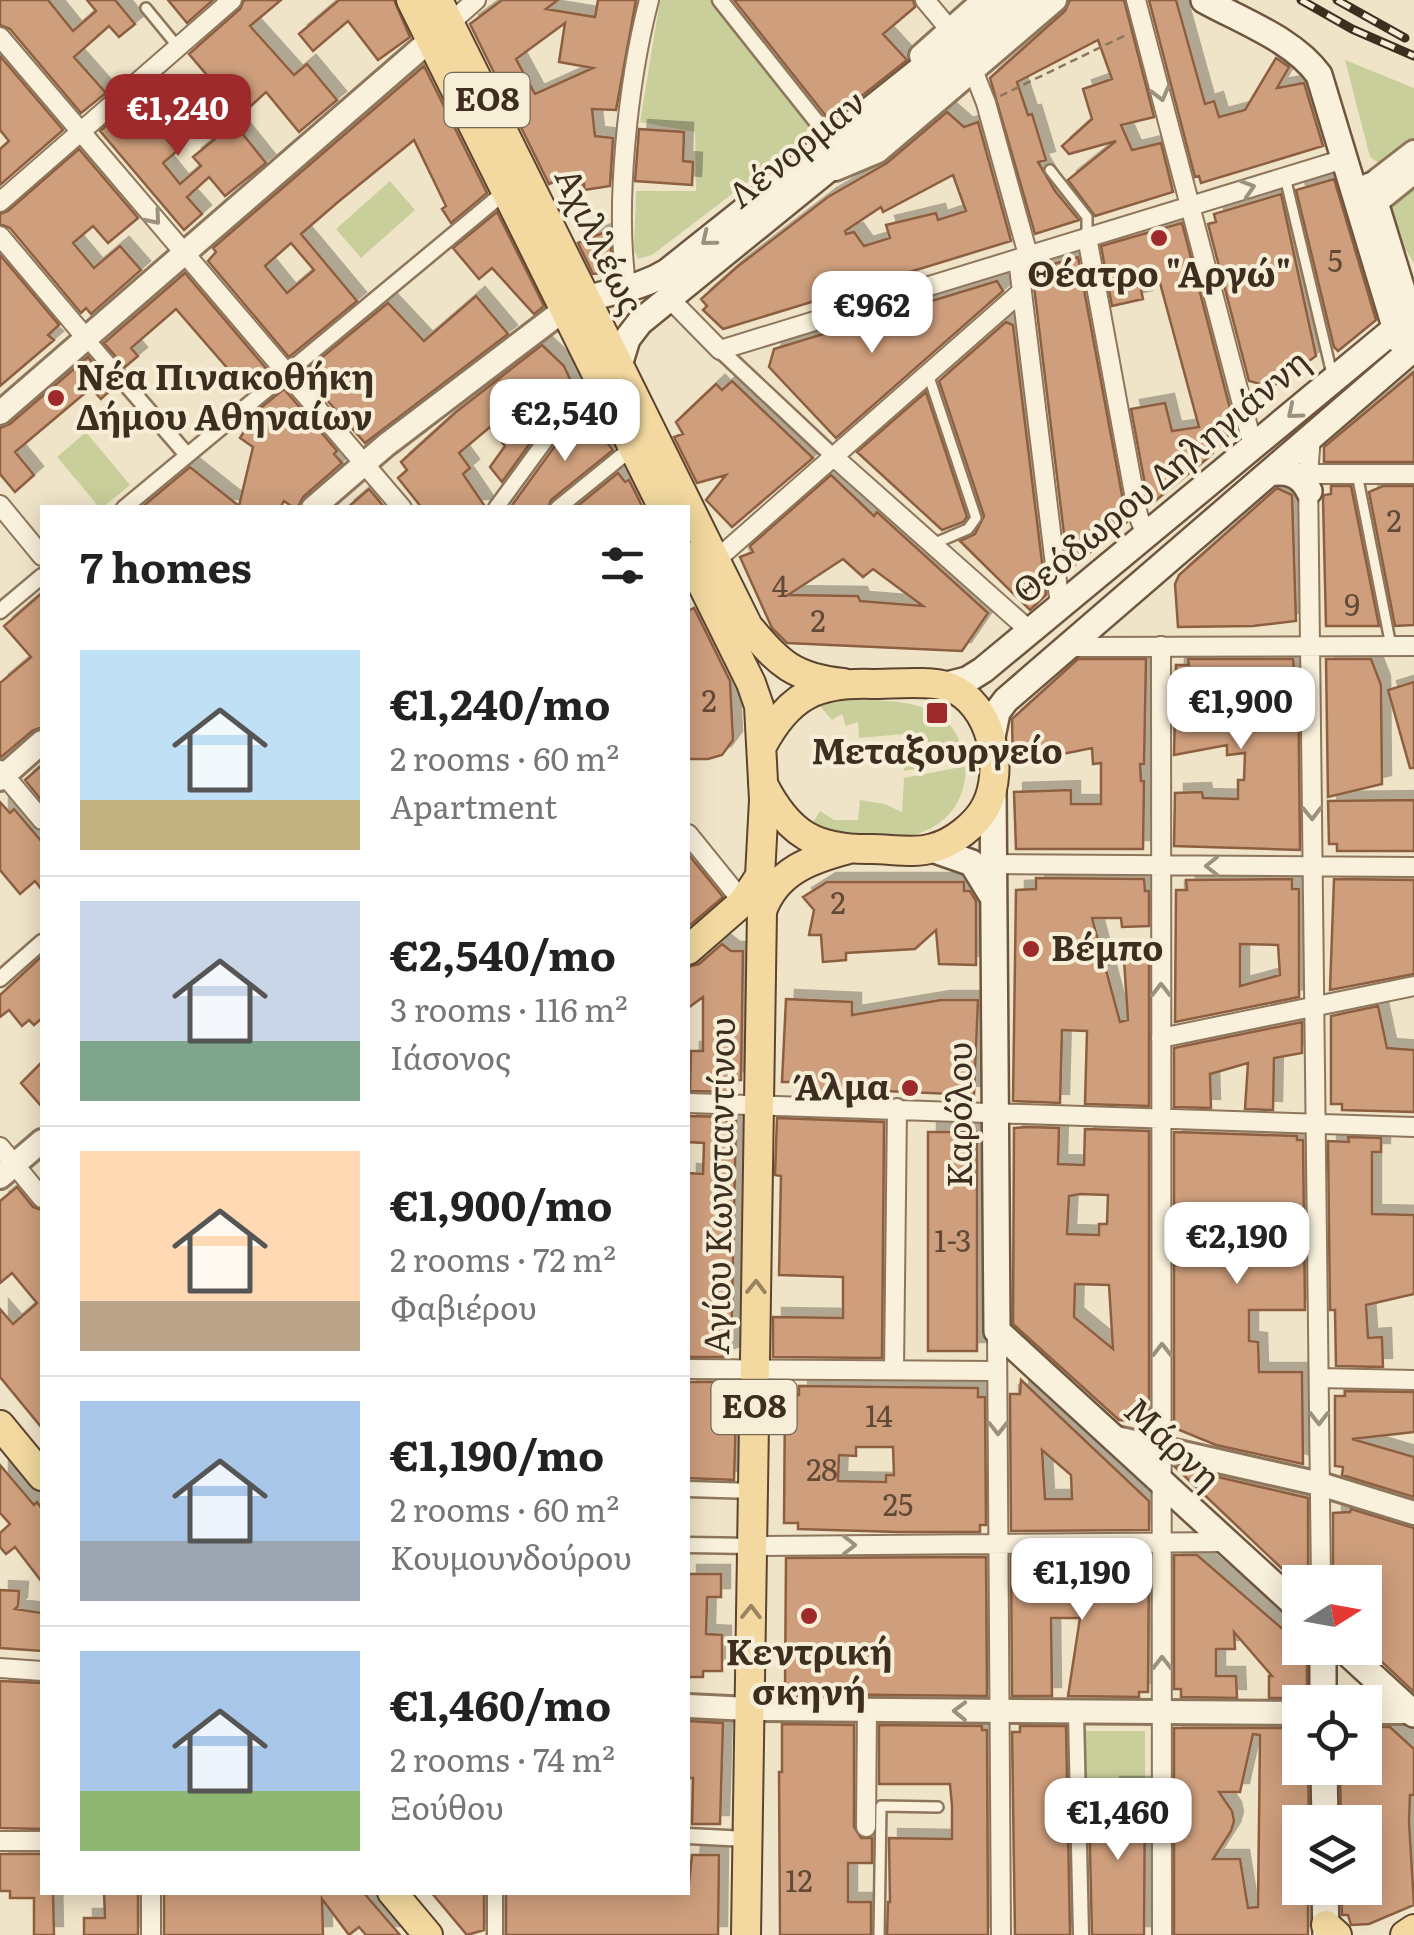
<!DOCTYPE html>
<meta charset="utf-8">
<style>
body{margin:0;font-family:Literata,serif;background:#f2f2f2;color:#222;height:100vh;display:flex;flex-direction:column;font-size:38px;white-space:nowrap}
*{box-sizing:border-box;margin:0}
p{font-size:32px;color:#767676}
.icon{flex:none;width:55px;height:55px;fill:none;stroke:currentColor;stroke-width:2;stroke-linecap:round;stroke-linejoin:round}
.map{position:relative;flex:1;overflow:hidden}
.drawer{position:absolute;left:40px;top:505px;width:650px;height:1390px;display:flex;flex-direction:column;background:#fff;border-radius:0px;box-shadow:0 5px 25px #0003}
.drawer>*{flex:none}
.needle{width:65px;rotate:79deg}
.fabs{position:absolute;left:1282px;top:1565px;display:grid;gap:20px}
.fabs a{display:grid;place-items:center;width:100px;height:100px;border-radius:0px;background:#fff;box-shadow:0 5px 25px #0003;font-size:50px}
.price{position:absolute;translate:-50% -85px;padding:0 22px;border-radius:20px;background:#fff;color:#222;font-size:32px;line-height:65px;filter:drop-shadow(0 2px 5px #0008)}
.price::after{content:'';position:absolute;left:50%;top:60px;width:30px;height:22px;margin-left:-15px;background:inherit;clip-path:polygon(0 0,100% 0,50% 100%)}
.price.selected{background:#9e2a2b;color:#fff}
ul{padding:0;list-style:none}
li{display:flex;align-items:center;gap:30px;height:250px;padding:0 40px}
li+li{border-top:2px solid #e0e0e0}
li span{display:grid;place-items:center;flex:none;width:280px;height:200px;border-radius:0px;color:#555}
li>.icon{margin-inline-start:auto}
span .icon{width:120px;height:120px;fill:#fffc;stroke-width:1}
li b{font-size:42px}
h2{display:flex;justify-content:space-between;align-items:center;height:120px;padding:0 40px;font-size:42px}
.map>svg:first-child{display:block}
</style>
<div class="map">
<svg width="1414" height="1935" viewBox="0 0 1414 1935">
<defs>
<filter id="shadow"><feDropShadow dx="9" dy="-9" stdDeviation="0" flood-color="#0004"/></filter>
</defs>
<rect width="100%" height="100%" fill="#f0e4c8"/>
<!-- green -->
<path fill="#c9cf9b" d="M660,0H714L808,115L815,131L652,255L638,259L634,250L636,191H696L695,132L640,122Z
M1345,60L1414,88V138L1379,163L1370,157Z
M390,181L415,210L361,258L336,229Z
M1414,187V263L1397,236L1391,203Z
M86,432L130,485L103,507H99L57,457Z
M847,699C897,702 954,696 965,760L904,771V734L859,738L858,722L846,726L842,714L832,720L819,705Z
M966,766C965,849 869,850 812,824L820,811L834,820H858L860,800L885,804L902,812L904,778Z
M1086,1731H1145V1786H1100V1801H1086Z"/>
<!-- building -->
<path fill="#cf9f7d" stroke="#8d5f41" stroke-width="2.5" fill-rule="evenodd" filter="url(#shadow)" d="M0,0H48L73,31L96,11L87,0H115L135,24L119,37L109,26L74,57L106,93L81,113L10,29L0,25Z
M168,0H213L187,23Z
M244,0H281L250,26L294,75L307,64L337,100L299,132L266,92L241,115L189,54L240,9Z
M339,0H394L410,37L378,60L348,21L313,51L299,34Z
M502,0H558L546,9L595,17L598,0H636L616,110L592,109L595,136L613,138L610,186L584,190V184L561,188L560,179L549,184L470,24ZM565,23L559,62L593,68L535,94L516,59Z
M734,0H913L915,7L883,34L907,60L830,121Z
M1070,0H1124L1154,117L1121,125L1132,150L1161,143L1173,192L1095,216L1068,180L1116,141L1069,154L1062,146L1092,119L1083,89L1112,79L1098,40L1017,82L1028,115L1032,114L1046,160L1038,162L1055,191L1079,220L1035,234L990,78L1065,11Z
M1149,0H1176L1205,104L1214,101L1219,117L1245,110L1276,58L1289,67L1277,88L1304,83L1323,146L1201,183L1199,176L1195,177Z
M0,56L63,130L0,185V149L9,141L0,130Z
M424,66L487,193L451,223L442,209L446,206L414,140L338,202L301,234L357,301L289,357L208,261L216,252L213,248ZM291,243L314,270L287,293L265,266Z
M143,94L166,120L157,128L177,151L163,163L180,184L201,166L193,157L221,134L224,137L237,127L266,163L225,196L209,177L187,197L202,214L184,230L100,131Z
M947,112L964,127L978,122L1011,241L723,329L703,310L707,306L701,299L737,267L828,197L887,163ZM953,175L966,211L938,220L936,213L886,225L890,238L864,246L854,232L846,234L845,231L881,207L883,212Z
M639,129L684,132L683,161L693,162L692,185L635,181Z
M79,149L138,218L108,243L93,226L73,243L94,268L120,246L141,270L91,314L86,308L81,313L10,228L0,224V214L8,211Z
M1334,179L1376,320L1338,351L1334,347L1296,190Z
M1281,194L1316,356L1272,387L1249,381L1208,224L1216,222L1214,214Z
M497,212L544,306L534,314L492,268L479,279L453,248Z
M1182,223L1235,428L1209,457L1149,506L1131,409L1165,403L1172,431L1199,427L1157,272L1138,276L1143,299L1112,306L1101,246Z
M610,230L612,272L593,274L578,243Z
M0,255L59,325L48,335L54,340L0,386Z
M1078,257L1127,522L1072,567H1068L1032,270Z
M185,273L270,373L248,392L176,309L131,348L138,356L125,367L104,343Z
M997,281L1003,291L836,438L769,367L774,349Z
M476,296L508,334L365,443L303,373L388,303L424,341Z
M1006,322L1013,325L1046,595L1030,610L960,541L975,534L984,516L939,381Z
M542,345L564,366L574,388L562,400L558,397L533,418L541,428L502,482L490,467L505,446L490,427L459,453L470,468L463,474L486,508H422L398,478L407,470L401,462L456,412Z
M88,357L114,387L101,399L91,388L15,452L34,475L15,492L0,474V428L10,424Z
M1414,372V462H1324V447Z
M732,381L813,458L732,527L706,500L726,475L697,483L674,437L683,434L676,422L716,384L722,390Z
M284,389L337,451L334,454L342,463L303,497L299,505L294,508L284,501L280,508H141L190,467L239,506L253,447L240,438L258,410Z
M926,392L967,517L963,522L942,530L857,452Z
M581,410L613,450L551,500L548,508H510Z
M618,473L625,482L629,480L643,508H575Z
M831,475L874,516L877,512L988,613L962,651L787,643L772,628L740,557L753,552L750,546ZM843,559L863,577L873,569L923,606L860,601L858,596L788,595Z
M1331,486H1351L1379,626H1326L1323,499L1324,495L1331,494Z
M1383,486H1414V625L1395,626L1369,492Z
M1277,488L1292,495L1296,621L1253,626L1178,627L1175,584L1179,575Z
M369,489L385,508H347Z
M42,593V727L32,731L0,758V683L31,657L4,626Z
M694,608L730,681L733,740L722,755L708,759H688V611Z
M1078,659H1146L1144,764H1140L1141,781H1144L1143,849H1016L1014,792L1071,790V804H1101V763L1093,764L1092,748L1013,764L1012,719Z
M1188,659H1293L1294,669H1298L1300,850L1174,846L1175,793L1202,792L1203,798L1238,799V780H1244L1245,753L1227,755V745L1174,755L1176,665H1189Z
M1326,659H1371L1381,685L1382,784L1328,797Z
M1414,682V768H1410L1388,690Z
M42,765V801L25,780Z
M1414,800V851H1337V844H1329L1328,801Z
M0,802L10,813L14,809L42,842V890L35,881L20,894L0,870Z
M688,854L723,897L688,927Z
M1036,878L1144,879L1145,891H1149V926L1122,927L1121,918H1092L1120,1022L1128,1020L1124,960L1149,958V1106L1085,1104L1087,1031L1062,1030L1060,1103L1013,1101L1016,890L1036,889Z
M1292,879V889H1299V997L1175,1022L1176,890H1187L1186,880ZM1240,944L1278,945L1280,975L1240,986Z
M1334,879L1414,880V974L1330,990Z
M827,882H964V891H970L976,901V965L939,964L936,930L915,949L846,953V960L823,962L821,935H809L814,910L803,897Z
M722,944L731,951H743L741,1080H728V1092L690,1091L691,1051H703V997L688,1008V967L699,964Z
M42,956V1018L34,1025L29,1020L22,1026L9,1010L0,1017V995Z
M786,999L852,1002V1015L941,1000H978L974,1095L885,1091V1097L798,1094V1082H782Z
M1378,1006L1387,1048L1414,1050V1112L1342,1110V1104H1331V1016Z
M1302,1022V1053L1274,1058L1273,1110L1245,1109L1248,1063L1210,1074L1211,1108L1174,1107V1048Z
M42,1062V1107L21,1083Z
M688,1116L727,1117V1121H736L731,1355L725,1357H688V1173L703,1174L704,1143L688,1142Z
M777,1118L884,1122L882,1358L773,1357V1317L843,1318V1277L779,1275L781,1176L775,1175Z
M1027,1127L1059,1128L1058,1164L1084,1165L1085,1129L1149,1131V1415H1143V1422L1119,1420L1013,1324L1014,1128ZM1080,1194L1108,1195L1107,1224H1099V1235L1067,1234L1069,1196ZM1075,1284L1109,1285L1113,1349L1074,1317Z
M928,1132H977V1351H928Z
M1174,1132L1297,1136V1140H1303L1305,1310H1249V1341L1258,1342L1259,1372H1302L1303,1464L1216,1445L1177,1429L1174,1423Z
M1348,1137L1381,1138V1152H1372V1214L1414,1215V1294L1366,1305L1368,1338L1382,1337L1383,1367L1336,1366L1335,1310H1330L1328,1141L1349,1142Z
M17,1187L33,1207L42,1210V1428L0,1377V1309L13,1324L37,1303L12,1273L0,1283V1201Z
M1021,1380L1149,1501V1530L1011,1531L1010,1394H1020ZM1042,1450L1071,1475L1072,1499H1045Z
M688,1382H737L734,1480L688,1478Z
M799,1386L978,1388V1397H985L986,1525H980V1532H898L798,1529V1523H784L785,1395H799ZM856,1447H893L894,1475H886V1482L838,1481L839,1455L856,1456Z
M1345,1391L1414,1392V1432L1352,1439L1414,1457V1497L1342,1475L1343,1467L1335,1466V1396H1345Z
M0,1465L34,1505L37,1502L42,1509V1582L15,1547L6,1554L0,1547V1533L10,1524L0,1513Z
M1175,1467L1308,1498V1577L1295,1581Z
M1351,1509L1414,1528V1692L1365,1646V1582H1333V1513L1350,1512Z
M1149,1555L1148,1692H1139V1697L1068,1696L1080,1618H1051L1052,1696H1012L1011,1556Z
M1174,1555H1197L1300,1644V1648L1307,1649V1693H1302L1301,1698H1269V1676H1272L1234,1632L1235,1649H1216V1676H1236L1237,1698L1181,1697V1689H1174Z
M986,1557L987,1696L795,1694V1692L785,1691L786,1558Z
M688,1574H721V1597H707L706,1634L722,1635V1671H703V1677H688Z
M0,1590L19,1591L18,1606L15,1609L42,1613V1651L0,1648Z
M0,1681L42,1683V1829L0,1828Z
M688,1721L723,1723L720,1824H692L693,1778H688Z
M782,1724L854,1725V1827L861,1838H872V1863H848V1902H871V1935H780L779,1772H782Z
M879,1725L982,1726V1730H987L988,1935H887L888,1902H890L889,1838L952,1839V1806L950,1784H879Z
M1020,1726H1066L1070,1935H1015L1012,1732H1020Z
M1365,1727H1390L1414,1749V1795H1410L1409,1822L1414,1905L1369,1924L1351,1925L1348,1915H1342L1341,1888H1365V1822H1341L1340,1768H1365Z
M1174,1728H1300V1768H1308L1309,1822H1300V1888H1308V1935H1174ZM1253,1734L1260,1735L1258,1907L1248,1908L1240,1859H1213L1231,1831L1234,1821L1232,1811L1219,1792H1240Z
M1111,1786H1145L1144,1935H1092L1089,1808L1110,1809Z
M42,1854V1892H53L54,1935H34V1898H10V1891H0V1854Z
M692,1855H719L718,1935H506V1892H688Z
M104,1892H138V1935H84V1918H105Z
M164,1892H363L400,1935H366L359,1927L349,1935L322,1899L323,1935H164Z
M431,1892H484V1930L467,1935Z"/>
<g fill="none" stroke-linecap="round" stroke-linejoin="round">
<defs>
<path id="service" d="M146,8L178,47
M1050,170L1087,217V237
M1285,177L1332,374
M928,374L976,518L968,529L933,544
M1357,474L1391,646
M879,1935L881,1806L938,1807"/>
<path id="pedestrian" d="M720,0L832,141
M86,338L187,455
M720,350L834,457
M124,508L506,191
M496,508L575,400L601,382
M558,508L633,447
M0,611L42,576
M0,979L42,942
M688,1489L753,1491
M688,1545L752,1546
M1076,1713L1081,1935
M688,1836L747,1839
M495,1935V1892"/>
<path id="minor" d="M925,0L950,30
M1136,0L1253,446
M450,23L476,0
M0,37L402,508
M973,70L986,103L1028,255
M0,202L232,0
M0,236L86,338
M1087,237L1138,515L1146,535
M1018,259L1060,606
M627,291C614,208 628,81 649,0
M669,298L720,350L1344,159
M1311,437L1308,474L1321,1582
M834,457L1030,631
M1308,474H1414
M0,505L42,556
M716,560L1021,292
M1161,646L1162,1935
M1067,647L1414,646
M0,770L42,820
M688,834L743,902
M993,864L1414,867
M1161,1038L1414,986
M688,1103L1414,1127
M0,1147L42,1198
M997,1331L1001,1935
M688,1369L997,1371
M894,1370L897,1108
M1319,1378L1414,1380
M752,1546L1227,1542
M0,1668L42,1671
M866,1827L867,1710
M0,1841H42
M151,1935V1892"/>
<path id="tertiary" d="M921,56L984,0
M835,169L878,151L1055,0
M1357,196L1414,152
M1363,213L1414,172
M0,413L443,29
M313,508L386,445L565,309
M0,779L42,742
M0,1177L42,1141
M1112,1437L1320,1484L1414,1513
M688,1706L749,1709L1300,1713
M1365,1712H1411"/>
<path id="secondary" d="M1204,0C1242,21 1294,40 1319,75L1399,340
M1370,186L1414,329
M569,307C604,289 633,293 667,272L1008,0
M619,365L627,339L640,322L1036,0
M1269,473C1287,470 1301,474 1309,491
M947,685L967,680L983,670L1414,313
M992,737L997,712L1006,700L1414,348
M993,788L997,1331L1300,1609
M932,849L972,863L991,894
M1323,1648V1702
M1342,1648L1414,1714
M1324,1768L1325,1822
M1325,1888L1326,1935"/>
<path id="primary" d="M411,0L663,508
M438,0L748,626C778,663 794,678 843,683
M688,556L751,683L759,706L764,800L760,876L743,902L688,950
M762,746C789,695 817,682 873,684C893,684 932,680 949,687C992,703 1005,769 986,806C977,824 953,843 933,848C916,854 891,849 872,849C816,850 789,835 763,784
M0,1425L42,1476
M392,1892L428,1935
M1326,1925L1337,1935
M746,1935L762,911C776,871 811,859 849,849
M1405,1935L1414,1929"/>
</defs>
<!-- service casing -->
<use href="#service" stroke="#8d765c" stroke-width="14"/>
<!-- pedestrian casing -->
<use href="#pedestrian" stroke="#8d765c" stroke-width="19"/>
<!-- minor casing -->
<use href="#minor" stroke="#8d765c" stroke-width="22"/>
<!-- tertiary casing -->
<use href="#tertiary" stroke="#8d765c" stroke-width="28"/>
<!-- secondary casing -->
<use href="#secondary" stroke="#6f573f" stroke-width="30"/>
<!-- primary casing -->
<use href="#primary" stroke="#5b4430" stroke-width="32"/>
<!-- path -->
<path stroke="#8d765c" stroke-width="2.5" stroke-dasharray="8 5" stroke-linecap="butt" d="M1000,96L1128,34"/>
<!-- service -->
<use href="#service" stroke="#faf1dc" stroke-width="9"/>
<!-- pedestrian -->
<use href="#pedestrian" stroke="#faf1dc" stroke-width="14"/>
<!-- minor -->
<use href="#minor" stroke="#faf1dc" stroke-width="18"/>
<!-- tertiary -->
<use href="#tertiary" stroke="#faf1dc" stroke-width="22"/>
<!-- secondary -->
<use href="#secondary" stroke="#faf1dc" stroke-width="25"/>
<!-- primary -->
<use href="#primary" stroke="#f3d9a0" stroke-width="28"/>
<defs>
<path id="rail" d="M1301,0L1352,29L1414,56
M1337,0L1405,38"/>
</defs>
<!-- rail casing -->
<use href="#rail" stroke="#3d2e20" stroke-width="9"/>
<!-- rail -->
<use href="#rail" stroke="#f7eed8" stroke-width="5" stroke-dasharray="15" stroke-linecap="butt"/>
</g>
<!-- one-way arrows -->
<defs><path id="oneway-chevron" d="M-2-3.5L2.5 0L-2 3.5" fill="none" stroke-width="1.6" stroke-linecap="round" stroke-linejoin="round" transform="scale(2.5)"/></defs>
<g stroke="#9c907e">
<use href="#oneway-chevron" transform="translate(1161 94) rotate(75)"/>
<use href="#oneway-chevron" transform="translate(1248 188) rotate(-17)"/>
<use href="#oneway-chevron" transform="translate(154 218) rotate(50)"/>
<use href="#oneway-chevron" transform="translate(708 239) rotate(141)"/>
<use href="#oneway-chevron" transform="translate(1294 412) rotate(140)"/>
<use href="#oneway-chevron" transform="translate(1312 813) rotate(89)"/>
<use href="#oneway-chevron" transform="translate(1212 866) rotate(-180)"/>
<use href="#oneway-chevron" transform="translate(1161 990) rotate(-90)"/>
<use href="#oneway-chevron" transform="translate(1162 1350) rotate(-90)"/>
<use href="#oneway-chevron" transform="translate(1319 1418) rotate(90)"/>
<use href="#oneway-chevron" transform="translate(998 1428) rotate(90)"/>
<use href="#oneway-chevron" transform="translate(849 1545)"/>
<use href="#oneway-chevron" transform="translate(1162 1663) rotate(-90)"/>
<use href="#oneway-chevron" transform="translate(960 1711) rotate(-179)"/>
</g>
<g stroke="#988460">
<use href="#oneway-chevron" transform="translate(756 1287) rotate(-89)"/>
<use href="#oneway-chevron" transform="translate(751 1612) rotate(-89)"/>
</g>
<!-- markers -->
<g fill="#9e2a2b" stroke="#f7eed8" stroke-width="4">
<circle cx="1159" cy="238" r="10"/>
<circle cx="56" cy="398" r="10"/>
<rect x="925" y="701" width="24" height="24" rx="5"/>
<circle cx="1031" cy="949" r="10"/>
<circle cx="910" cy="1088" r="10"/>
<circle cx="809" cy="1616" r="10"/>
</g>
<g text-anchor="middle" stroke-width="8" stroke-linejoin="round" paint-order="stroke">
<!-- number labels -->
<g font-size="30" fill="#624a37">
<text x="1335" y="272">5</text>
<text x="1394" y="532">2</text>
<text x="780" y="597">4</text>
<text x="1352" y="616">9</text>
<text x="818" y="632">2</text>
<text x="709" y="712">2</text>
<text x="838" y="914">2</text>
<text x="953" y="1252">1-3</text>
<text x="879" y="1427">14</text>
<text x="822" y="1481">28</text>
<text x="898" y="1516">25</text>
<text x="799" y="1892">12</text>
</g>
<!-- shield labels -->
<g fill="#f7eed8" stroke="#756857" stroke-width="2.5">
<rect x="444.5" y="73" width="85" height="54" rx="8"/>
<rect x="711.5" y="1380" width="85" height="54" rx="8"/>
</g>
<g font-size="32" font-weight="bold" fill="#3d2e20">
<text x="487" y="111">ΕΟ8</text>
<text x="754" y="1418">ΕΟ8</text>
</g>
<!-- street labels -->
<g font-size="35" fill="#3d2e20" stroke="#f7eed8">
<text transform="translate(797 149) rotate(-39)" y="12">Λένορμαν</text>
<text transform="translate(599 241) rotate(64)" y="12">Αχιλλέως</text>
<text transform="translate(1161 477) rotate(-40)" y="12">Θεόδωρου Δηληγιάννη</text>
<text transform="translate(960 1115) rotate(-90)" y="12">Καρόλου</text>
<text transform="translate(720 1186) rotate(-89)" y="12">Αγίου Κωνσταντίνου</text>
<text transform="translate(1172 1444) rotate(43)" y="12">Μάρνη</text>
</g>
<!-- poi labels -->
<g font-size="35" font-weight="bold" fill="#3d2e20" stroke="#f7eed8">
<text x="1159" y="287">Θέατρο "Αργώ"</text>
<text x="76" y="390" text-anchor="start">Νέα Πινακοθήκη<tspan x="76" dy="40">Δήμου Αθηναίων</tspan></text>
<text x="937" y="764">Μεταξουργείο</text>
<text x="1051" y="961" text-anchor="start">Βέμπο</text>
<text x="890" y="1100" text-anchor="end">Άλμα</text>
<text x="809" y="1665">Κεντρική<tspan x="809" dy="40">σκηνή</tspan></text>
</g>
</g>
</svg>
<div class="fabs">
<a><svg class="needle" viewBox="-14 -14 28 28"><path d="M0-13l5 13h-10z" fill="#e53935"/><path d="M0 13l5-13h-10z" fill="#767676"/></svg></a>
<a><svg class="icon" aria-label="locate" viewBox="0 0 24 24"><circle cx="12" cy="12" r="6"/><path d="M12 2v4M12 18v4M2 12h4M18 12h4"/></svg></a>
<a><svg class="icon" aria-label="layers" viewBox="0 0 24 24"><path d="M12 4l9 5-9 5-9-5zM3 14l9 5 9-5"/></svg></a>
</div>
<b class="price selected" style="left:178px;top:159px">€1,240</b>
<b class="price" style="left:872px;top:356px">€962</b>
<b class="price" style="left:565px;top:464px">€2,540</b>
<b class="price" style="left:1241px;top:752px">€1,900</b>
<b class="price" style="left:1237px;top:1287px">€2,190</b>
<b class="price" style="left:1082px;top:1623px">€1,190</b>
<b class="price" style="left:1118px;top:1863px">€1,460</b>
<section class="drawer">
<h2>7 homes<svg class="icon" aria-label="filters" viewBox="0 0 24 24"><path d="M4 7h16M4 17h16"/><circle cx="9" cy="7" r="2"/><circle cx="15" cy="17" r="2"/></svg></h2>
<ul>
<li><span style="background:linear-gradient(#bfe0f5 75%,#c2b280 0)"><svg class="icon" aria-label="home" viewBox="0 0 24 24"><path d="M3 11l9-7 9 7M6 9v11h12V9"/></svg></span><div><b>€1,240/mo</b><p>2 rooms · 60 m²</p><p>Apartment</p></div></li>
<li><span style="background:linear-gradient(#c9d6e8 70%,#7fa58c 0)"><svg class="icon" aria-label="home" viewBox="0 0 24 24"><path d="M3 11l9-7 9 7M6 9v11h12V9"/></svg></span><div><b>€2,540/mo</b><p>3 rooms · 116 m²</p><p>Ιάσονος</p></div></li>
<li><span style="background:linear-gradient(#ffd9b3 75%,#b9a48a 0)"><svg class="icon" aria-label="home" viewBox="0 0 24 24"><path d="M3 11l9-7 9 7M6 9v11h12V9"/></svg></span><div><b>€1,900/mo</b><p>2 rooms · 72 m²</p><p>Φαβιέρου</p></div></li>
<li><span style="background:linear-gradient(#a9c7e8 70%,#9aa5b1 0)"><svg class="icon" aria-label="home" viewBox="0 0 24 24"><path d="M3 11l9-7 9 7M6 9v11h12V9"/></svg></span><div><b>€1,190/mo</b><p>2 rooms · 60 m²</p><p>Κουμουνδούρου</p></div></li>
<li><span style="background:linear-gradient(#a9c7e8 70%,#8fb573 0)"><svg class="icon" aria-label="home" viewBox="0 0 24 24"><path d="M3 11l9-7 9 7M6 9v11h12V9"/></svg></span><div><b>€1,460/mo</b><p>2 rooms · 74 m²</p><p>Ξούθου</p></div></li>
</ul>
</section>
</div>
